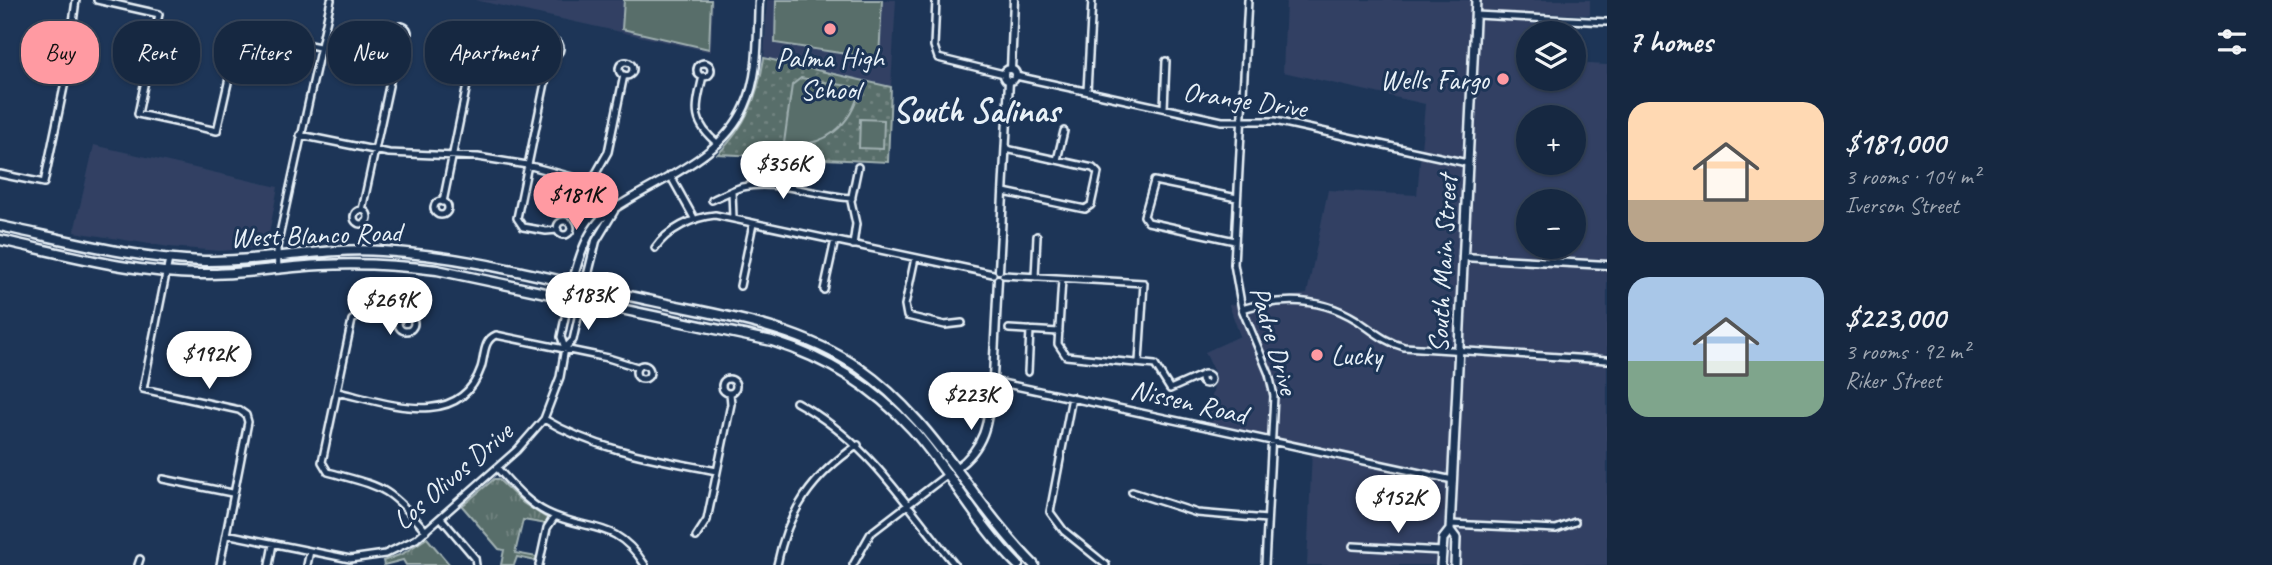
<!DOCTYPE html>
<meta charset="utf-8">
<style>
body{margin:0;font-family:Caveat,sans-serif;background:#23344c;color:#f1f3f6;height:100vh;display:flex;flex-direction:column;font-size:26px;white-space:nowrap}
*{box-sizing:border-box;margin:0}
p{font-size:23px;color:#9ea6b1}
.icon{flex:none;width:38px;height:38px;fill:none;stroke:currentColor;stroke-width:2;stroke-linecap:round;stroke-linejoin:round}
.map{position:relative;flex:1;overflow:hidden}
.side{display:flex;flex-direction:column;background:#162841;width:665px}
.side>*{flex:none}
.top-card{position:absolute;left:21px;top:21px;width:665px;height:63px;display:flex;gap:14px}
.buttons{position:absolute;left:1516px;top:21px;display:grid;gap:14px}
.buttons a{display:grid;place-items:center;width:70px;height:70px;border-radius:50%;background:#162841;box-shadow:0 2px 5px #0004,0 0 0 2px #35445a;font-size:35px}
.price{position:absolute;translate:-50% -60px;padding:0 16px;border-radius:24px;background:#fff;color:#222;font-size:23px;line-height:46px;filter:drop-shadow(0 2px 4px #0008)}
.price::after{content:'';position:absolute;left:50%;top:42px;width:21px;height:16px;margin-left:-10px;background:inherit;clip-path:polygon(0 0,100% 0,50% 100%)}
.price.selected{background:#ff9aa2;color:#111}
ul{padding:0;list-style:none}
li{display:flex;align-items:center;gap:21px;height:175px;padding:0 21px}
li span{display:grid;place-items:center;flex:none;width:196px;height:140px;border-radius:21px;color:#555}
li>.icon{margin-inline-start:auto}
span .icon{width:84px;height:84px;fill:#fffc;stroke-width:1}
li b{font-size:30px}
h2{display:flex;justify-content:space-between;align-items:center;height:84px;padding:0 21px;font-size:30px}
.tag{padding:0 24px;border-radius:28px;background:#162841;box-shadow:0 2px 5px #0004,0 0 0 2px #35445a;font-size:24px;line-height:63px}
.tag.selected{background:#ff9aa2;color:#111}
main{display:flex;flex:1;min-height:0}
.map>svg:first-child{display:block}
</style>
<main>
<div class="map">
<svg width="1607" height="565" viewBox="0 0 1607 565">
<defs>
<pattern id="grass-tufts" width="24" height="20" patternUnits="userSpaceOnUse" patternTransform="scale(1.75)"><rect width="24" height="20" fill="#596e6a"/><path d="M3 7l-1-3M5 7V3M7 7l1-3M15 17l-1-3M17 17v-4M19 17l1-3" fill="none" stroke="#718380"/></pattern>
<pattern id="park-dots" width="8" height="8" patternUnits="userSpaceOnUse" patternTransform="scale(1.75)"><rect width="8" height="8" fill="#596e6a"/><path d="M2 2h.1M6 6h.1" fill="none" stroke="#718380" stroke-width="1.8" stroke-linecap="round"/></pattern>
</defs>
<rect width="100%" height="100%" fill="#1d3557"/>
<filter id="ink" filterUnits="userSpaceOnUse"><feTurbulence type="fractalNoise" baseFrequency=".0143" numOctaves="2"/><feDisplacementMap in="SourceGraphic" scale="14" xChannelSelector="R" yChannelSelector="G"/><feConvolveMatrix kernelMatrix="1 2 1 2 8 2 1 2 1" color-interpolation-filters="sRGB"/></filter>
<g filter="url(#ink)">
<!-- built -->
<path fill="#304163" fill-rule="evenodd" d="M475,0H713L711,52Z
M767,0H896L891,87L764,58Z
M1286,0H1590V15L1536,13L1534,33H1528V79H1573V63L1607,65V565H1307L1312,449L1206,426L1216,376L1205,352L1240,336L1229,305L1307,294L1328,190L1417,195L1425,104L1283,72ZM1528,117H1573V163H1528ZM1528,201H1573V247H1528Z
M94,145L278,187L267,244L262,248L220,251L169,247L74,232Z"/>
<!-- grass -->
<path fill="url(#grass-tufts)" stroke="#a0b0b1" stroke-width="2" d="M494,479H498L523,503L548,519L546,524L523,520L515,553L537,557L536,561L517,557L514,565H501L504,550L499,549L462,506Z
M427,538L450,565H406L403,560L384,565L383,561L402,554Z"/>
<!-- park -->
<path fill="url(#park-dots)" stroke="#a0b0b1" stroke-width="2" d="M764,58L891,87L888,162L718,154C746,126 758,96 764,58Z"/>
<!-- garden -->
<path fill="#596e6a" stroke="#a0b0b1" stroke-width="2" d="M624,0H711L709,49L622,29Z
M776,0H882L879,59L775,43Z
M801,78L860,88C852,125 824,150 784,143L792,85Z
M860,119L884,120L883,149L859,148Z"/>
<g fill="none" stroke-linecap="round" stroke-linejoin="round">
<defs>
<path id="minor" d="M97,0L159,14L138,114L217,131L240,30L319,47
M936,0L934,46L938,58L1004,74
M1248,0L1234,264L1242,309L1269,374L1274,396L1265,565
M1476,15L1607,22
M394 33a7 7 0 1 1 14 0a7 7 0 1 1-14 0Z
M470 40a7 7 0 1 1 14 0a7 7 0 1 1-14 0Z
M546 48a7 7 0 1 1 14 0a7 7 0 1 1-14 0Z
M551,54L517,218L523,227L546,231L558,230
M619 69a7 7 0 1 1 14 0a7 7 0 1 1-14 0Z
M697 70a7 7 0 1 1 14 0a7 7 0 1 1-14 0Z
M703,76C696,108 690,121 718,144
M1016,76L1222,121H1275L1467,163
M1087,91L1092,0
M1164,108L1166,61
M300,135L389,153L478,157L527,165L591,182L617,207
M1057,160L1064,131
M0,174L44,183L65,82L76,0
M670,175L695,220
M591,182L608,152L624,75
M732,191L733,218
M1004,192L1085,209L1091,205L1098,173L1093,168L1006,149
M712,200C721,196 732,190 742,187C778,179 816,196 852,198
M434 208a7 7 0 1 1 14 0a7 7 0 1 1-14 0Z
M443,202L475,46
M362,210L399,40
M354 217a7 7 0 1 1 14 0a7 7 0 1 1-14 0Z
M557 228a7 7 0 1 1 14 0a7 7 0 1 1-14 0Z
M1235,241L1148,222L1144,216L1154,181L1237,198
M853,245L856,224L851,201L858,167
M655,248C667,230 693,217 715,215L993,274
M915,258L905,305L907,316L945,325L962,323
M169,259L143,389L239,410L246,415L248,422L220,565
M278,270L277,247L331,0
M1003,275L1144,283L1139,362
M1035,277L1037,236
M1062,279L1058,344L1066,356L1155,365L1170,389L1204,374
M740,286L753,224
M824,290L835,240
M1242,309C1282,297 1321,297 1357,320C1373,331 1385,342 1404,347L1607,360
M398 323a8 8 0 1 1 16 0a8 8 0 1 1-16 0Z
M400,319L361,315L352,320L322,462L328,472C385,488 386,485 426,531
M1009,329L1059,332
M565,348L573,340L585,286
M636 372a7 7 0 1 1 14 0a7 7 0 1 1-14 0Z
M1028,372L1030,330
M1201 379a5 5 0 1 1 10 0a5 5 0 1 1-10 0Z
M722 386a7 7 0 1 1 14 0a7 7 0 1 1-14 0Z
M997,382L1453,480
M337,392C384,402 459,432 481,368C485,356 483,340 496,335L608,358L637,367
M1072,397L1050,512L1064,531L1106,565
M796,402C868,441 905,504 955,565
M544,419C598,451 656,459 717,471
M497,468C512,484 526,502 546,512C587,533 614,517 645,565
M163,479L232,493
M1132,492L1197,513L1267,519
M441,518L475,558L476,565
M1450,524L1556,529L1575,522
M226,534L350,559L385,554L416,539L517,450L544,419L560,377L565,348L561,337L572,284
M696,537L707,520L731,404L730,393
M1353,546L1442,551
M138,565L140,559
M269,565L273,544
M307,565L310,551
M539,565L547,528L555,516
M777,565C788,511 812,476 858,445
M853,565L871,533L948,474"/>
<path id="tertiary" d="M1011,69L1014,0
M1004 75a6 6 0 1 1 12 0a6 6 0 1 1-12 0Z
M1463,257L1607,265
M999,270L1009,81
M572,284C578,261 587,227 608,213C653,181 721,161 745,106C760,73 757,35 759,0
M585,286L596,241L614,211
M993,377L998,279
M956,468C986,447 988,421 992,387"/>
<path id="secondary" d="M1450,530L1456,538L1455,565
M1441,565L1443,539L1450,530L1476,0"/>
<path id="primary" d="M0,226C67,240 135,259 204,261C263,262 322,247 382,251C473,256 563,283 653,301C723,316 798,326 859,368C934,420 971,502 1034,565
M0,240C65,254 132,273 199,274C240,275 280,267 321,265C360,263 398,265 437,270L772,341C826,358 873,386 912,429C950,471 977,525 1018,565"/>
</defs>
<!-- minor casing -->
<use href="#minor" stroke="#e8f1f8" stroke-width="10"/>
<!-- tertiary casing -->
<use href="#tertiary" stroke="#e8f1f8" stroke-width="11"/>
<!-- secondary casing -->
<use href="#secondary" stroke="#e8f1f8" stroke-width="12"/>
<!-- primary casing -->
<use href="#primary" stroke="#e8f1f8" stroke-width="13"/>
<!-- minor -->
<use href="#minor" stroke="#1d3557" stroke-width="5"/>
<!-- tertiary -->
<use href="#tertiary" stroke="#1d3557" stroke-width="6"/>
<!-- secondary -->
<use href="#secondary" stroke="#1d3557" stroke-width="7"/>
<!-- primary -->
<use href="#primary" stroke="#1d3557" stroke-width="8"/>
</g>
</g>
<!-- markers -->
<g fill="#ff9aa2" stroke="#1d3557" stroke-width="2.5">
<circle cx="830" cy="29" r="7"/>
<circle cx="1503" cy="79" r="7"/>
<circle cx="1317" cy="355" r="7"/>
</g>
<g text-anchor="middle" stroke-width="6" stroke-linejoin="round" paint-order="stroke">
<!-- poi labels -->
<g font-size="28" fill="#e8f1f8" stroke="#1d3557">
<text x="830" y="67">Palma High<tspan x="830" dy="32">School</tspan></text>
<text x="1489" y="89" text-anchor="end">Wells Fargo</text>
<text x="1331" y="365" text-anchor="start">Lucky</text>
</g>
<!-- street labels -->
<g font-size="28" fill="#e8f1f8" stroke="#1d3557">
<text transform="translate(1245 99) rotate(8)" y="10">Orange Drive</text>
<text transform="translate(316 234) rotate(-2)" y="10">West Blanco Road</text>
<text transform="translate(1442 264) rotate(-87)" y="10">South Main Street</text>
<text transform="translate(1275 340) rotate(74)" y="10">Padre Drive</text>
<text transform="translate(1189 401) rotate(13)" y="10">Nissen Road</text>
<text transform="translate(452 475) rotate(-41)" y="10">Los Olivos Drive</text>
</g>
<!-- district labels -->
<g font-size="35" font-weight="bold" fill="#e8f1f8" stroke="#1d3557">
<text x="976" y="122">South Salinas</text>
</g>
</g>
</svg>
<div class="buttons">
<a><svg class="icon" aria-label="layers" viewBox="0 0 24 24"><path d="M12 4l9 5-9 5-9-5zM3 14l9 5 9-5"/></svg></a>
<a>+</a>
<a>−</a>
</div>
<b class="price" style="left:783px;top:201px">$356K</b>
<b class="price selected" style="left:576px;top:232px">$181K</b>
<b class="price" style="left:588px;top:332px">$183K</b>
<b class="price" style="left:390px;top:337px">$269K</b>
<b class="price" style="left:209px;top:391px">$192K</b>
<b class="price" style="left:971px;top:432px">$223K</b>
<b class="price" style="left:1398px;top:535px">$152K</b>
<div class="top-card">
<a class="tag selected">Buy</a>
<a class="tag">Rent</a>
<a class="tag">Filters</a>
<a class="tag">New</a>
<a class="tag">Apartment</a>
</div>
</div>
<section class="side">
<h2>7 homes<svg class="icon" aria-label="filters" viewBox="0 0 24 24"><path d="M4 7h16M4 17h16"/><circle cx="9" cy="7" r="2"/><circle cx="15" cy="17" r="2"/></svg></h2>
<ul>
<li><span style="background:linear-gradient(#ffd9b3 70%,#b9a48a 0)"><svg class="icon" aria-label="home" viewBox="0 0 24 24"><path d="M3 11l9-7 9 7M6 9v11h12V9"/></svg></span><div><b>$181,000</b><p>3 rooms · 104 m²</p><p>Iverson Street</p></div></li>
<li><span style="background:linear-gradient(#a9c7e8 60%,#7fa58c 0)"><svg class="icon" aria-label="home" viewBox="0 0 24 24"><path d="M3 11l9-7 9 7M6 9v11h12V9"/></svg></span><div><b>$223,000</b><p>3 rooms · 92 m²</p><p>Riker Street</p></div></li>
</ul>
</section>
</main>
